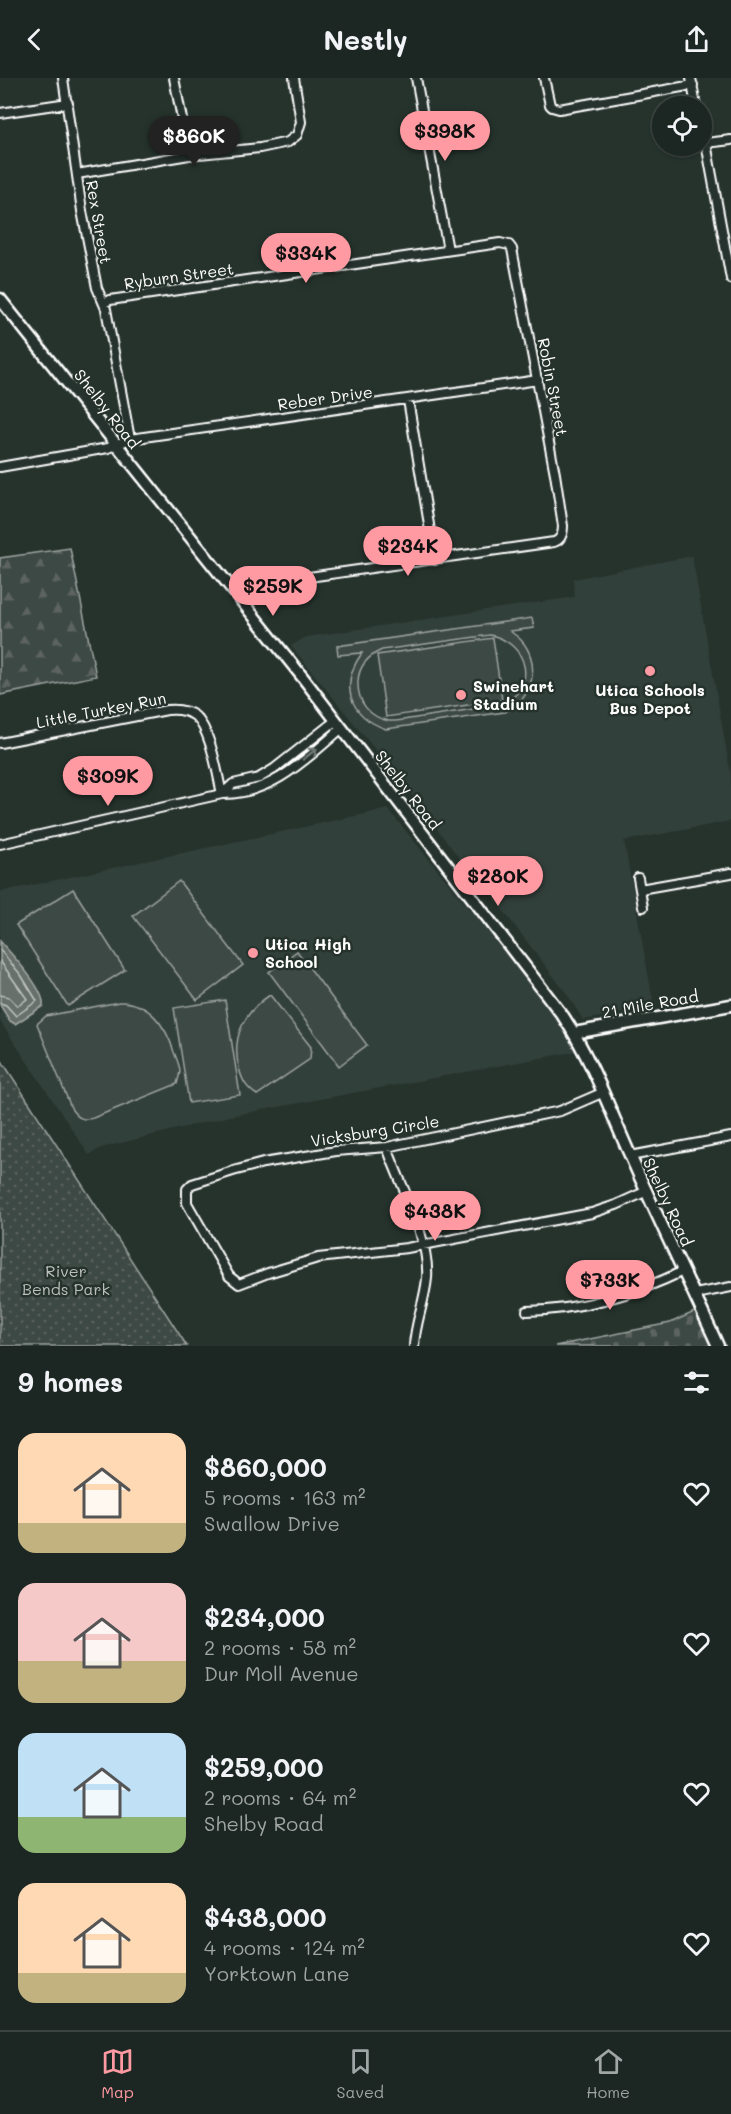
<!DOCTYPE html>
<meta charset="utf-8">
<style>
body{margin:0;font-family:Mali,sans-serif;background:#29322f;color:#f1f3f6;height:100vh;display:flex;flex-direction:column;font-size:22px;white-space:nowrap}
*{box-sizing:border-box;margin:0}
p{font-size:20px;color:#a0a5a5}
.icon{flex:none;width:33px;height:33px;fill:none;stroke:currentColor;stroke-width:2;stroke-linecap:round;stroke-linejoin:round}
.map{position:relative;height:1268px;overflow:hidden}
.details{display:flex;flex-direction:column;background:#1c2622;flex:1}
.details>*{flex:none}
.fabs{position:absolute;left:652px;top:18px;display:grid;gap:12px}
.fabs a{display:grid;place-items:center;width:60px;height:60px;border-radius:50%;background:#1c2622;box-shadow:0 2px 4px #0004,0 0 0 2px #3a4340;font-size:30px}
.price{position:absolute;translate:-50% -51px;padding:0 14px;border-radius:21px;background:#ff9aa2;color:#111;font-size:20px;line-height:39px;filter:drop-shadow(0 2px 3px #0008)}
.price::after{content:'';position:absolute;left:50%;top:36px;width:18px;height:14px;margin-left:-9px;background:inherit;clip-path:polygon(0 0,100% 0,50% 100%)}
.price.on{background:#222;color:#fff}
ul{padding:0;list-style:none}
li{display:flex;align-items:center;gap:18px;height:150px;padding:0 18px}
li span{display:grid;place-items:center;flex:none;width:168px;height:120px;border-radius:18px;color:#555}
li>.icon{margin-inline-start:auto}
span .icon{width:72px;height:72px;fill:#fffc;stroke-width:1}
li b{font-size:26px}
h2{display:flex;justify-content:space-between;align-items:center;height:72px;padding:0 18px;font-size:26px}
header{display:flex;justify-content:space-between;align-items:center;height:78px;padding:0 18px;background:#1c2622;font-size:27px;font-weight:800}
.dock{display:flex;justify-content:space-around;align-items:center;height:84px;border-top:2px solid #3a4340;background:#1c2622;font-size:16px;color:#a0a5a5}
.dock a{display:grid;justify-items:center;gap:3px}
.dock .on{color:#ff9aa2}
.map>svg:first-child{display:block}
</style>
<header><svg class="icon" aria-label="back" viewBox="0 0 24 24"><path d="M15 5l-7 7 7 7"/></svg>Nestly<svg class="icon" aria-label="share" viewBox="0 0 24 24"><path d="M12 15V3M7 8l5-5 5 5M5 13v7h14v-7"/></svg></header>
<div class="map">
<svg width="731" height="1268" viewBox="0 0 731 1268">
<defs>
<pattern id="grass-dots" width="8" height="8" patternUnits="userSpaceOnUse" patternTransform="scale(1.5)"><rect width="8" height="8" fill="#3e4944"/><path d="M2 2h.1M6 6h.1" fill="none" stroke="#5b6460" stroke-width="1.8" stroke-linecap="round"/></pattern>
<pattern id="forest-firs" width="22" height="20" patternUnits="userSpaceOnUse" patternTransform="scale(1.5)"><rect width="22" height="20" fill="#3e4944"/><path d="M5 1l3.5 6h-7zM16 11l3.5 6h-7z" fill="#5b6460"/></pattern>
<pattern id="cemetery-stones" width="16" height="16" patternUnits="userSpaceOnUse" patternTransform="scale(1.5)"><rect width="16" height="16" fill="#3e4944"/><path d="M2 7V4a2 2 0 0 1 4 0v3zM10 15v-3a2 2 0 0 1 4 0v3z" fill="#5b6460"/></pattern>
</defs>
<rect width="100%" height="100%" fill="#26332d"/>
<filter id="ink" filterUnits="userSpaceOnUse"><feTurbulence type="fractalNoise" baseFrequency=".0167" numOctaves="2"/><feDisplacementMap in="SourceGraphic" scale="12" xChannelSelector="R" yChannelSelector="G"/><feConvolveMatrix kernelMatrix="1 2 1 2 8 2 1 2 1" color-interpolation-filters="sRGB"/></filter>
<g filter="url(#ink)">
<!-- built -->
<path fill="#333f3a" d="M692,478L731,698V743L624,763L654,929L583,942L567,916L492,818L463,785L400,702L291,568L306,559L575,519L573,501Z
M388,731L554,935L578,973L230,1038L101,1070L89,1077L0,943V814Z"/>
<!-- grass -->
<path fill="url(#grass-dots)" stroke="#9ea4a2" stroke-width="1.5" d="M0,980L187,1268H0Z"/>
<!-- forest -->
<path fill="url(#forest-firs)" stroke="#9ea4a2" stroke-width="1.5" d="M70,470L96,598L0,617V480Z"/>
<!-- cemetery -->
<path fill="url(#cemetery-stones)" stroke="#9ea4a2" stroke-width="1.5" d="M701,1231L718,1268H555L670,1245Z"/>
<!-- pitch -->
<path fill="#3e4944" stroke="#9ea4a2" stroke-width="1.5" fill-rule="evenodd" d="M532,540L534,550L510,553C514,556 518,559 521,562C542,585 533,622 505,634L386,651C349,638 339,607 362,575L338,577L337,568ZM490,557C529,565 539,611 500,627C474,631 448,635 422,639C412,640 399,644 389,643C369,639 357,624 358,603C359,588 368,578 382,572Z
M493,560L502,622L386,639L377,577Z
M179,803L243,887L197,922L133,838Z
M73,811L125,892L68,928L16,847Z
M297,873L367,967L339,988L269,894Z
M270,917L311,969L310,981L257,1017C246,1010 242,1002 239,990C231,959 244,934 270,917Z
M225,922L240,1017L189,1025L174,930Z
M119,924C149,923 166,948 174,974C176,979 179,986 180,992C180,996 178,1002 177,1006L93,1040C83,1043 78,1040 72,1032L37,946L46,938Z"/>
<!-- water -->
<path fill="#67706c" stroke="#a4a9a7" stroke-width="1.5" d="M0,863C11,876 46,912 43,928L15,946L10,943L0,927Z"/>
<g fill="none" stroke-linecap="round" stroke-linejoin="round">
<!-- shore -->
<path stroke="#c2c6c4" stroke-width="1.5" d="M0,872L21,897L37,923L16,938L6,927L0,925
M0,883L27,921L18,928L9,919L0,917"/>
<defs>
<path id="street" d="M63,0L82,133L97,210L106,231L130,361
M174,0L189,77
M416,0L448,172
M544,0L550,27L552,29L559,31L693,7
M691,0L696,28
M0,35L68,25
M702,51L706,65L731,201
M706,65L731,62
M77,96L189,77L260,70L288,64L297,57L301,44L294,0
M104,225L110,222L500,165L509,167L512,171L555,396L563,448C563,456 561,462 554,464L246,508L236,514
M408,322L435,482
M0,389L108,370L130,361L538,302
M0,665L167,632C177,631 187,632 195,638C211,652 217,695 222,716
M222,716L233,706L259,700L274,691L335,643
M0,766L222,716C271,717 306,681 341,651
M638,800L643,829
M640,811L731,795
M604,1014L560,1033L387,1069L336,1073L263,1085L233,1093L192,1106L187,1111V1125L229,1198L239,1206L268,1195L318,1180L407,1170L592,1135L616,1127L647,1113
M387,1069C400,1107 430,1160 427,1200C425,1223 415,1245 414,1268
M630,1078L731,1059
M695,1216L731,1209
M527,1233C580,1232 636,1216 683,1193"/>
<path id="secondary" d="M0,221L304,601L563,938C592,982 609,1030 630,1077C658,1141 689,1204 718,1268
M574,955L731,927"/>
</defs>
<!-- street casing -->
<use href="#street" stroke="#fff" stroke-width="12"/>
<!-- secondary casing -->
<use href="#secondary" stroke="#fff" stroke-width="15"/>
<!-- street -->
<use href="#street" stroke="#26332d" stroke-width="8"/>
<!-- secondary -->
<use href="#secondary" stroke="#26332d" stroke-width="10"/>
</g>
<!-- one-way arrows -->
<defs><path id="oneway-shaft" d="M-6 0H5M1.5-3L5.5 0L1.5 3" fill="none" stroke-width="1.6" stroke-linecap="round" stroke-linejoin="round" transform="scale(1.5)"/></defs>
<use stroke="#727a76" href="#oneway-shaft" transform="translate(310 676) rotate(-38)"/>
</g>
<!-- markers -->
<g fill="#ff9aa2" stroke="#26332d" stroke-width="2">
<circle cx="650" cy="593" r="6"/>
<circle cx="461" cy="617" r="6"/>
<circle cx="253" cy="875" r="6"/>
</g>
<g text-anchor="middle" stroke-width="5" stroke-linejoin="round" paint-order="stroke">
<!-- street labels -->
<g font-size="16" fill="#fff" stroke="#26332d">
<text transform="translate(99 144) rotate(80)" y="6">Rex Street</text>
<text transform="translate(179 198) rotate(-8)" y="6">Ryburn Street</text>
<text transform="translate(553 309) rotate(79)" y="6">Robin Street</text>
<text transform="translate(325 320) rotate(-8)" y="6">Reber Drive</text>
<text transform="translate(107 331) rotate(52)" y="6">Shelby Road</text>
<text transform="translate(101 632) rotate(-11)" y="6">Little Turkey Run</text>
<text transform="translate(408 712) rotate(52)" y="6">Shelby Road</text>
<text transform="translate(650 926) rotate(-10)" y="6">21 Mile Road</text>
<text transform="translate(375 1053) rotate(-9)" y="6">Vicksburg Circle</text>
<text transform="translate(668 1124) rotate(65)" y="6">Shelby Road</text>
</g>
<!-- poi labels -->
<g font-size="16" font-weight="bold" fill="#fff" stroke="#26332d" text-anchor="start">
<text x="473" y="614">Swinehart<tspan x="473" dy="18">Stadium</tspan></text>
<text x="650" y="618" text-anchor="middle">Utica Schools<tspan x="650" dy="18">Bus Depot</tspan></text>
<text x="265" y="872">Utica High<tspan x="265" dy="18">School</tspan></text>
</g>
<!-- park labels -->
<g font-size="16" fill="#bbbfbe" stroke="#26332d">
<text x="66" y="1199">River<tspan x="66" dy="18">Bends Park</tspan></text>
</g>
</g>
</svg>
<div class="fabs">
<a><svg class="icon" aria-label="locate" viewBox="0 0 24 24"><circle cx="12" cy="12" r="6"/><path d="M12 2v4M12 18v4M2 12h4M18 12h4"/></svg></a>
</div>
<b class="price" style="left:445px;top:84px">$398K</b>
<b class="price on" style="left:194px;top:89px">$860K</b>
<b class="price" style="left:306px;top:206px">$334K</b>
<b class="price" style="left:408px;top:499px">$234K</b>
<b class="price" style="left:273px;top:539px">$259K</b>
<b class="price" style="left:108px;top:729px">$309K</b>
<b class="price" style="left:498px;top:829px">$280K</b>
<b class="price" style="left:435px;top:1164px">$438K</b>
<b class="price" style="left:610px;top:1233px">$733K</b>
</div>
<section class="details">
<h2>9 homes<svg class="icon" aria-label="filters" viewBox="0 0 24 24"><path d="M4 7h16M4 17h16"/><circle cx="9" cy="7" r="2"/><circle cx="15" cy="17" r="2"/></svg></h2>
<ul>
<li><span style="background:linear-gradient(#ffd9b3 75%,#c2b280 0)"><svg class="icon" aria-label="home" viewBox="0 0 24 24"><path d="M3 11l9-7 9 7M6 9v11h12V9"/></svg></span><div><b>$860,000</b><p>5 rooms · 163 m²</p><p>Swallow Drive</p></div><svg class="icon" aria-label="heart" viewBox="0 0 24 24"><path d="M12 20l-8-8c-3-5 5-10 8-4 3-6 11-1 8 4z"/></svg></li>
<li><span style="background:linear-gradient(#f6c9c9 65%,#c2b280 0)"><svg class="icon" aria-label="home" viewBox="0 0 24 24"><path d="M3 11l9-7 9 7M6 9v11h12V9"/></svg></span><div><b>$234,000</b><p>2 rooms · 58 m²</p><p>Dur Moll Avenue</p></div><svg class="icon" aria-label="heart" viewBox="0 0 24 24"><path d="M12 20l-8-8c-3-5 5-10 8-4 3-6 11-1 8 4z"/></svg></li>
<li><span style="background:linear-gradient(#bfe0f5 70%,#8fb573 0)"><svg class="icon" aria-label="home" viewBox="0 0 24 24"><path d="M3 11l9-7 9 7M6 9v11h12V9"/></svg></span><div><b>$259,000</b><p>2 rooms · 64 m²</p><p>Shelby Road</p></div><svg class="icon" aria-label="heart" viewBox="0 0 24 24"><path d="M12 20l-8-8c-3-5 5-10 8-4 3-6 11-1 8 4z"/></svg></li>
<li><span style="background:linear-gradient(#ffd9b3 75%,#c2b280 0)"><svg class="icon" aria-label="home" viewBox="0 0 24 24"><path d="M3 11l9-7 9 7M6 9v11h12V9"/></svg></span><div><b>$438,000</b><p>4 rooms · 124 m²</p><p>Yorktown Lane</p></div><svg class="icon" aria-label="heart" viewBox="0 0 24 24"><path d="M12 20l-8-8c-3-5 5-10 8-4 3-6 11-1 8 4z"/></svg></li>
</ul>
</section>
<nav class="dock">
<a class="on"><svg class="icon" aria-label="map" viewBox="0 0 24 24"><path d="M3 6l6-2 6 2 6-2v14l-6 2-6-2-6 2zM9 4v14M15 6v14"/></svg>Map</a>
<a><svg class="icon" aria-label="saved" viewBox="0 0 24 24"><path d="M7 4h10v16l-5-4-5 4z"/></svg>Saved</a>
<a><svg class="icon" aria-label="home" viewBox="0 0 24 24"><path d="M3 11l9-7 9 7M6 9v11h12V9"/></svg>Home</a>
</nav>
